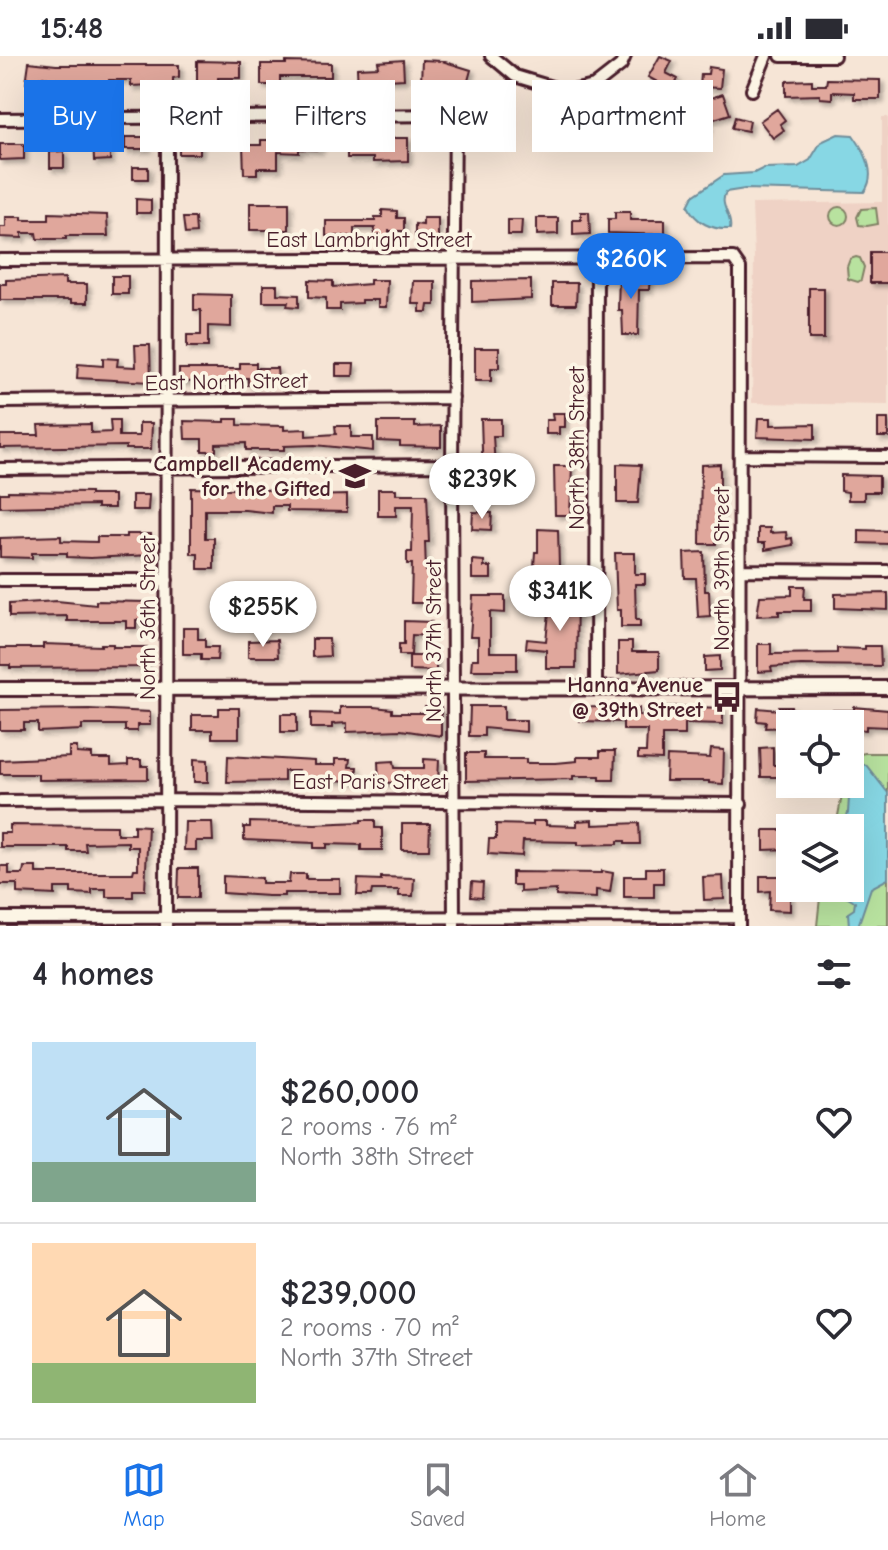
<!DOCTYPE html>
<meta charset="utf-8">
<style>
body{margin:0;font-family:"Comic Neue",sans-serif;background:#f7f7f7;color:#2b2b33;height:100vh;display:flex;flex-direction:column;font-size:30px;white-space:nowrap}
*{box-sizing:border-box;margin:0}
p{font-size:26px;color:#7c7c81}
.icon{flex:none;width:44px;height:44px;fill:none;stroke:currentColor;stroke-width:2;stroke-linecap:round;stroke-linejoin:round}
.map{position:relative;height:870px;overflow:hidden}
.details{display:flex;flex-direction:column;background:#fff;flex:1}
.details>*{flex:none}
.banner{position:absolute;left:24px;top:24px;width:840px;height:72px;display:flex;gap:16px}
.controls{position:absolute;left:776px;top:654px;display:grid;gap:16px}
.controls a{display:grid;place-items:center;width:88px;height:88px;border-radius:0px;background:#fff;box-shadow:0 8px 32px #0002;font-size:40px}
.price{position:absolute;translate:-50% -68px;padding:0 18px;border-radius:28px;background:#fff;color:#222;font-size:26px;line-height:52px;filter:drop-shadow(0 2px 4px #0008)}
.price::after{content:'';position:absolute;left:50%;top:48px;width:24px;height:18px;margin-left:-12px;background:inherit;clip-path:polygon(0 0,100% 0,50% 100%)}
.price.on{background:#1a73e8;color:#fff}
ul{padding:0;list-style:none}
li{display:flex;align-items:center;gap:24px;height:200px;padding:0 32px}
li+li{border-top:2px solid #e1e1e2}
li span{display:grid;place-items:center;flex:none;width:224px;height:160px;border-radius:0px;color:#555}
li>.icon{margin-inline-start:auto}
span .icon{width:96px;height:96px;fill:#fffc;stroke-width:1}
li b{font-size:34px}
h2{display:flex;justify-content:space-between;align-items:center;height:96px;padding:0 32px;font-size:34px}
.tag{padding:0 28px;border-radius:0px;background:#fff;box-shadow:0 8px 32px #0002;font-size:28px;line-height:72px}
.tag.on{background:#1a73e8;color:#fff}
.status{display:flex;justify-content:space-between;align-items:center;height:56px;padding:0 40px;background:#fff;direction:ltr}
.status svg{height:22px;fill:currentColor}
.menu{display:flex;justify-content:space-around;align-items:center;height:112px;border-top:2px solid #e1e1e2;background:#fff;font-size:22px;color:#7c7c81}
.menu a{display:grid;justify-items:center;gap:4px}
.menu .on{color:#1a73e8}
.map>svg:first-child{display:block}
</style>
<div class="status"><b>15:48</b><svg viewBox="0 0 49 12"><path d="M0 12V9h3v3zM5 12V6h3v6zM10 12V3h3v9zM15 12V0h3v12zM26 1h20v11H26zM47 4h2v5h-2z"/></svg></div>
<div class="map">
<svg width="888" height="870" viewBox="0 0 888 870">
<defs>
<filter id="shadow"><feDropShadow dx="3.5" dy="3.5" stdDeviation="2" flood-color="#0004"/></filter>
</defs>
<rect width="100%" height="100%" fill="#f6e5d6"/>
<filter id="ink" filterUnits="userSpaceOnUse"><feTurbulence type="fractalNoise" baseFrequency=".0125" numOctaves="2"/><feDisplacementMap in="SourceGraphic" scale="16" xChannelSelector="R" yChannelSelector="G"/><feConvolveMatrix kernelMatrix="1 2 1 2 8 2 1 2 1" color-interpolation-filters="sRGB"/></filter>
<g filter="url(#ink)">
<!-- built -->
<path fill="#efd2c5" d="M882,61H888V349L752,347L754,201L752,148L882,146Z"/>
<!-- green -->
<path fill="#b8e29f" stroke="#818065" stroke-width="2" d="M830 160a9 9 0 1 1 18 0a9 9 0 1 1-18 0Z
M876,152L878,168L867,170L859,169L857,161L861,153Z
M856,201L860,202L864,211L861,224L858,226L848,223L847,211L850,203Z
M865,697H888V870H817L821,832H850V772H831L837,765L844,728H850V700Z"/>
<!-- water -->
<path fill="#87d7e4" stroke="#6f8d9a" stroke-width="2" d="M838,78L853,79C864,94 878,118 864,136L745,133L726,136C718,149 733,160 730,173C712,174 696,167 688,150L693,140L724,119L754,117L764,112L798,111L810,104L821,86Z
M859,708L866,709L888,737V823L871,832L858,870H849L848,857L854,853L855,846C847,838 837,839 827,832H850V772H843L848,757L851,710Z"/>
<!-- building -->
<path fill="#e0a79c" stroke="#4a1f2b" stroke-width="2" filter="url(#shadow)" d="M660,0L672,5L666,17L678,23L672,34L648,21Z
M403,4L404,23L370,25V32H358L357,12L379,11L378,6Z
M422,4L442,5L471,14L466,32L444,26L421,25Z
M197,5L241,6V22H218V27H211V35H197Z
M29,6L56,9H179V21L173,22V28L131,30V24H109V32H92V28H56V23L40,21V28L26,27Z
M286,6L331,7V21H280V29H261V8H286Z
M709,11L722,13L720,32L700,31L701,18H708Z
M827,23L880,24V43H854V37L832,36V43L820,42V39L786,40V25L812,24V29H826Z
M481,29L499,36L492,53L480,48L482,42L476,40Z
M638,30L653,47L643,56L628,40Z
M723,38L730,58L708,65L701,45Z
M620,44L630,63L617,70L614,64L597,72L600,78L587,83L585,78L578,80L571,63L589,54L591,59Z
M777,53L785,64L780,68L784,74L773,82L760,65Z
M538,58L561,60L560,71L537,68Z
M735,61L750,65L748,75L732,72Z
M696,64L709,70L702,82L690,75Z
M93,79H110V104L94,105Z
M285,79L321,80L320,94L299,93V97L278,96V112H257V118H244L243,89H261V84H285Z
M347,79H363V82H408V105L373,106V102H347Z
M125,81H148V93H125Z
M179,82H200V98H179Z
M0,88H24V103L0,104Z
M64,95V112H50V96Z
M133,111H148V123H133Z
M136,143L151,144V157H136Z
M250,147H289V174H250Z
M382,154L397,155V162H404V175H389V182H374L375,172H354V180H326V165H375V161H382Z
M581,156H589L590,178L573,179V164H581Z
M615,156H630V164H665V179L608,177V163H615Z
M49,157L107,159L108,180H66V183H37L36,177H22V182L0,181V171H6V161H22V164H49Z
M183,162H195L196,177L185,178Z
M423,162H438V182L415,181V168L423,169Z
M537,162H558V178L537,179Z
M508,164H522L521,179H508Z
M870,196H888V227H870Z
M619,219L650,220L649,234H639L638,279H623L622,254H618Z
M112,220H128V238H112Z
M65,222V228H87V247H71V244H0V228H6V224Z
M309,224L333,225V231L370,228V224H387L386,251H378V244H362V247L340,248V254H326V242L309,241Z
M531,224V243L472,246V225Z
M413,225H435V249H428L427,256H420V248H412Z
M552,227H577L576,249H552Z
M263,229H277V238L299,239V251L287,250L288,246H263Z
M809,232H824V283H809Z
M194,238L231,239V271L208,270V291H187V279H201V254H194Z
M135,289H150L151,326L77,322L78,308L103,310V302L118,303L117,310L136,311Z
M475,292H499V312H491V325H475Z
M240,307H256V312H277L278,324H256V329H248V322H232V325L179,326V313H240Z
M336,308H354L353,320H336Z
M552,357H565V371H559V378H546V364H553Z
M758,362H771V369L815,368V383L757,381Z
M225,363H238V369L284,370V374L306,373V380L336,378L335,370H351V381H373V395L315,389L284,390V394H246V387L216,388V395H202V383H185L184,365L225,366Z
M481,363H501V380H493L495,411L500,410L501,423L483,424Z
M878,363H888V381H878Z
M110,364H119V380H139V367H152L151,393H126V390L0,392V379H39L38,369L91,368V377L111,376Z
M378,366H415V371L441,370V391L400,390V386L378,385Z
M617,408L641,409L638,447H617Z
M720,408V470H716V488H700L701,409Z
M554,410H572L570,459H555Z
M841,419L879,420V436H864V444H848V436L841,435Z
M191,432L307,435V440L347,439V456L287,455V450H272V457L245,454H205V482H214V513H198V498H191Z
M378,433H396V438H427L429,486H425L426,515H430L431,547H411L412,508H407V496H412L413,450H396V460H378Z
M8,435L90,436V439H114V452H97V449L0,451V437H8Z
M132,439H149L148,454H132Z
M473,456L492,457L491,474L472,473Z
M758,472H770V477L786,476L787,483L792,482L793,489L765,494V487H758Z
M538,473L558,474L559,511L534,510L535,496H538Z
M859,474L888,475V488L859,487Z
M126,478H151V499L90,502L67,501V497H32V502L0,501V482L61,480V485L97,486V481H126Z
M704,496L705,535H709L710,560L698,561L696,522H685L684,497Z
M615,497H635V518H645V528H635L636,564H640V571H621V554H617Z
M472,504L484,505V511H491V523H472Z
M792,530H805L804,543H811V555H779V559L757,560L760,540L792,539Z
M888,537V554L835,552V538Z
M551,538L577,539L576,612H546V594L526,592L527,583L546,585Z
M473,540H505V557L490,556V596H517V614H471L472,603H478V581H470Z
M57,545L96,549V545L148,546V564H136V572H126V565H67V560L9,561V548Z
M404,565L432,566L431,580L412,579L411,599H399V588H404Z
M183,572H198V583H205V591H218L217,604H201V598H183Z
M312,583H329L330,600L312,601Z
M277,584L278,601H248V585Z
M618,586H632V596H659V614L618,618Z
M43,588L101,590V588H113V591H147V611L10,612V609H0V592H43Z
M758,588H771V598L837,597V592L865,593V590H880L881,610L801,609L771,611L772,615L758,616Z
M409,600H436V615L409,614Z
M720,600V614L705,615V601Z
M470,650H504V664H526V676L484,672V680H469Z
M666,650L723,652V668L685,667V679H662V704L638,703V696H646L647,674H623V666L580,665L581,651L639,652V659L666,660Z
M340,651H374L392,653V657H425V651L441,652V680L401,674L347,676V667L332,668V672H311V657L340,658Z
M779,651H792L790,671L765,672L766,666L757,665L758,652L779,654Z
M854,651L888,654V671L866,670V674L853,673V668H810L811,656L832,657V654H854Z
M219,652H239V682H212V674H192V659H219Z
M89,653L150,656V669H137V675H125V669H82V674L38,676V667H24V674H0V654Z
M281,658H297V676H281Z
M69,691H77V697L92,698V703H111V710L128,709V704H141V710H148V723L38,724V718H0V704L69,701Z
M773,691V709H782V721H761L760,692Z
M711,693L724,694L723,728L709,727V725H666L667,700L710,702Z
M600,695H615L614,724H600V720H573V723L466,725V697H484V703H526V707H556L577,705V701H600Z
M228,700L314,705V709H335V703H350L349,711H357L356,725L298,723V715H284V725L227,726Z
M194,703L208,704V726H194Z
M424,703L439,704L438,725L417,723V726L379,727L378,706L394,705L395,712H424Z
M361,764H375V772H382V794H361V789L327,788V792H314V787L244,784V771H250V766L315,768L361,766Z
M592,764V769L639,767L640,788H625V785H618V788L578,789V786L523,785L522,800L488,798L489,783H496V768L533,769V765H546V769L577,770V765Z
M185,766H212L213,785H196V794H184Z
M402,768H430L429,794H402Z
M10,769L117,770V778H134V769L148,770L145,834H133V841H106V833H92V838L71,837V832H55V839L17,837V828H0V810H9V818H23L24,811H36V817H133L134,813H138V791H128V786L85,787L86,795H68V791H0V777H10Z
M764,774H788L789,793L764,794Z
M179,812H198V842H178Z
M646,812H663V827H654V841H624V820H646Z
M602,815L613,817L610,836L596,834V842L556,840V834L520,836V829H512V816L602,817Z
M290,818H306V823H340V837H284V840H268L223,837V820L262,822V827H289Z
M723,820L724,843L704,844L703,821Z
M760,820H782V838H790V855L769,854L770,835L760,836Z
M381,821L414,822L413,840H399V834H372L371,839H357L358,823L381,824Z
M472,826L483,827L482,842L471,841Z"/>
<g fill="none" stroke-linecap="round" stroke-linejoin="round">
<defs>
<path id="minor" d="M491,0L515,20L568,36L594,30L621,9L625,0
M781,0H834
M752,34L766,0
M0,63L455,59L452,409L454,870
M0,204L733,202L740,212L739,870
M0,346L453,342
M741,400L888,401
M0,413L452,409
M741,514L888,515
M0,524H167
M596,631L597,202
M0,745L167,744L741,748
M0,862L739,861
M166,870L167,62"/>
<path id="tertiary" d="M0,633L888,632"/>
</defs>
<!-- minor casing -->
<use href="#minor" stroke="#4a1f2b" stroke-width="16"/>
<!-- tertiary casing -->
<use href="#tertiary" stroke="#4a1f2b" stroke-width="18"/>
<!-- minor -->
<use href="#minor" stroke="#fcf5e5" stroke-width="10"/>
<!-- tertiary -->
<use href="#tertiary" stroke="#fcf5e5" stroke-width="12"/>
</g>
</g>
<!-- icons -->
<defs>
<symbol id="school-bare" viewBox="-9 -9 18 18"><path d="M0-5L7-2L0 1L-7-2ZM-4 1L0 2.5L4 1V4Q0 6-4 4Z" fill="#4a1f2b" stroke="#fcf5e5" stroke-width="2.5" paint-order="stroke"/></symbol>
<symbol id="bus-bare" viewBox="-9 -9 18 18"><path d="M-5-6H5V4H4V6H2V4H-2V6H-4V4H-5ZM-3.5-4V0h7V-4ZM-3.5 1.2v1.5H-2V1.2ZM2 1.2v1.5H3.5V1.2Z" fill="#4a1f2b" stroke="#fcf5e5" stroke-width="2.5" paint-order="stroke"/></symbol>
</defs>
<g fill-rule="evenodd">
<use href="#school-bare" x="333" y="398" width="44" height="44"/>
<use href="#bus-bare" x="705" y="619" width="44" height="44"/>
</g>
<g text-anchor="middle" stroke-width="7" stroke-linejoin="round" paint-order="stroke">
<!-- street labels -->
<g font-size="22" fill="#4a1f2b" stroke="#fcf5e5">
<text x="369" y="191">East Lambright Street</text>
<text transform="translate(226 325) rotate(-1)" y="8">East North Street</text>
<text transform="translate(576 392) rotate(-90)" y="8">North 38th Street</text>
<text transform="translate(721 513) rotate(-90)" y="8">North 39th Street</text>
<text transform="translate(147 562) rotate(-90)" y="8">North 36th Street</text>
<text transform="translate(433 585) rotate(-90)" y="8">North 37th Street</text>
<text x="370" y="733">East Paris Street</text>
</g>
<!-- poi labels -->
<g font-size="22" font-weight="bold" fill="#4a1f2b" stroke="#fcf5e5" text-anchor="end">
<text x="331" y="415">Campbell Academy<tspan x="331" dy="25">for the Gifted</tspan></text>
<text x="703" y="636">Hanna Avenue<tspan x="703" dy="25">@ 39th Street</tspan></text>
</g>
</g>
</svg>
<div class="controls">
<a><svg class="icon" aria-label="locate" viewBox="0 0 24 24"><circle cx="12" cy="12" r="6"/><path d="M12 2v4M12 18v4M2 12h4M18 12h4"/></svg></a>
<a><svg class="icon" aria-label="layers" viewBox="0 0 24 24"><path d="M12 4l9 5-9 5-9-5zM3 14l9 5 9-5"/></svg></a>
</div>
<b class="price on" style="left:631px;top:245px">$260K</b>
<b class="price" style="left:482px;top:465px">$239K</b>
<b class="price" style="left:560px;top:577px">$341K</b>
<b class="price" style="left:263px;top:593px">$255K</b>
<div class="banner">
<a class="tag on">Buy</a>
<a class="tag">Rent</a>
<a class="tag">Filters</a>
<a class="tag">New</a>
<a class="tag">Apartment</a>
</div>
</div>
<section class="details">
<h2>4 homes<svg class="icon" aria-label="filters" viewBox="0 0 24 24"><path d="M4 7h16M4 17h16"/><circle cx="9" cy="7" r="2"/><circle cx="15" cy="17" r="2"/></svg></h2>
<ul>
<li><span style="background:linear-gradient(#bfe0f5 75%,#7fa58c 0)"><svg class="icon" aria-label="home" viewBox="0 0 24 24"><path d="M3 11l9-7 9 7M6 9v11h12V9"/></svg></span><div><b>$260,000</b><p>2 rooms · 76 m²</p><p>North 38th Street</p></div><svg class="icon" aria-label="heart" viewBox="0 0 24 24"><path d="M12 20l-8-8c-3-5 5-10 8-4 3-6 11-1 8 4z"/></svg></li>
<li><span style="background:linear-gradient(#ffd9b3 75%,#8fb573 0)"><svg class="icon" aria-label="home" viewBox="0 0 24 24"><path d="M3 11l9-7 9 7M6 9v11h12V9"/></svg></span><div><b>$239,000</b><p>2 rooms · 70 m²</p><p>North 37th Street</p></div><svg class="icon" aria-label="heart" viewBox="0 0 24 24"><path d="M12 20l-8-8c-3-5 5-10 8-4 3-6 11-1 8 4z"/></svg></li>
</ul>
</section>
<nav class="menu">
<a class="on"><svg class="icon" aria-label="map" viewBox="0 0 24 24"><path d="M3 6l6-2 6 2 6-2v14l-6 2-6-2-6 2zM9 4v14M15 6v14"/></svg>Map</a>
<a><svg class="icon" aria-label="saved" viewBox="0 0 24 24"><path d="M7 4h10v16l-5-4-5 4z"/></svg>Saved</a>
<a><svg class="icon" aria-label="home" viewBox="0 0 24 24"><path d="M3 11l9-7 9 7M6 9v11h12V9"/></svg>Home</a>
</nav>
